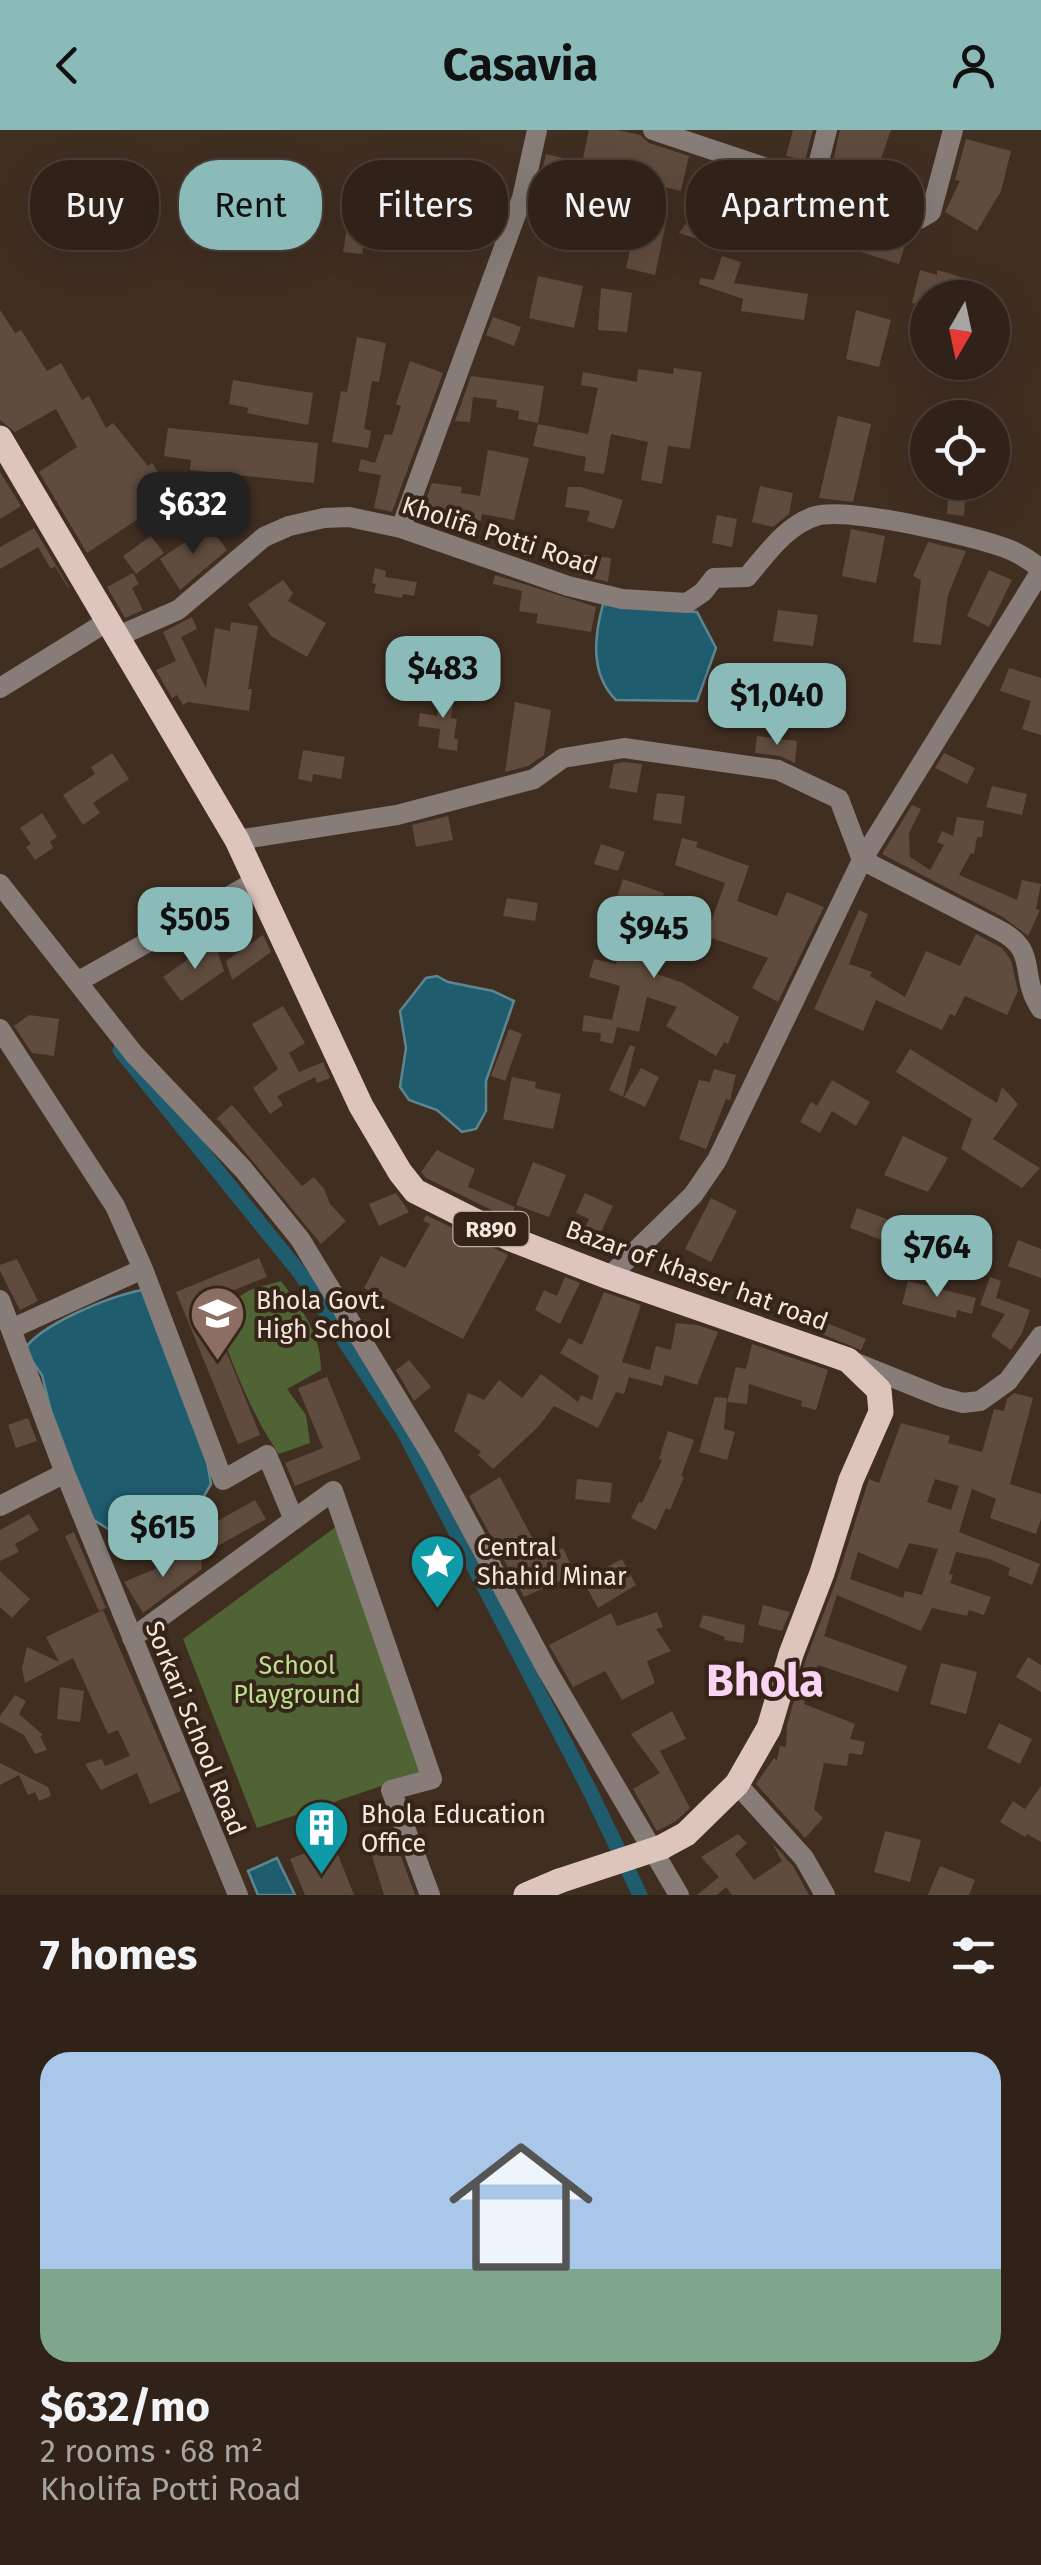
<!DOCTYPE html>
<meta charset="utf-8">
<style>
body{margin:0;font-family:"Fira Sans",sans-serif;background:#3c2f26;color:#f1f3f6;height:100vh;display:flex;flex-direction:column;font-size:38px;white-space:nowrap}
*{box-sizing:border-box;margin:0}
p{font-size:32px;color:#a8a4a2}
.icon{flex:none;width:55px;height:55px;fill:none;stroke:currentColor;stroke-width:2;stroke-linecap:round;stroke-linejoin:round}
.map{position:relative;height:1765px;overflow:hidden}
.details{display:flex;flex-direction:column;background:#302219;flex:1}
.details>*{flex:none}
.hud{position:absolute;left:30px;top:30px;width:982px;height:90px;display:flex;gap:20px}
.needle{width:65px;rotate:189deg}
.controls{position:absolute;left:910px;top:150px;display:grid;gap:20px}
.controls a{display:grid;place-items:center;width:100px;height:100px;border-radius:50%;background:#302219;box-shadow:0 10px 40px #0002,0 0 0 2px #4b3f38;font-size:50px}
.price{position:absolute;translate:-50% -85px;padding:0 22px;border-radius:20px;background:#8bbbb9;color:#111;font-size:32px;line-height:65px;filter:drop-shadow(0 2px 5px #0008)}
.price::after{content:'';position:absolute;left:50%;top:60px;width:30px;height:22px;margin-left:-15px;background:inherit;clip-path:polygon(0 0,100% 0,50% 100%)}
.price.active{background:#222;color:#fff}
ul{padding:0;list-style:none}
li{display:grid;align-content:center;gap:20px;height:530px;padding:0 40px}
li span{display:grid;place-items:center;height:310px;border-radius:30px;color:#555}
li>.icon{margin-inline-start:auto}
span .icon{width:180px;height:180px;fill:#fffc;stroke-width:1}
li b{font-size:42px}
h2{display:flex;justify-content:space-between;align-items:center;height:120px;padding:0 40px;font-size:42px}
.tag{padding:0 35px;border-radius:40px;background:#302219;box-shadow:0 10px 40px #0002,0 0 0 2px #4b3f38;font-size:35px;line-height:90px}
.tag.active{background:#8bbbb9;color:#111}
header{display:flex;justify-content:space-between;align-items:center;height:130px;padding:0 40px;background:#8bbbb9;color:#111;font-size:45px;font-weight:700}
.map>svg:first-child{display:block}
</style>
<header><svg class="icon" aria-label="back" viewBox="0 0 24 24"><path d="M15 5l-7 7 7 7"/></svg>Casavia<svg class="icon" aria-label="person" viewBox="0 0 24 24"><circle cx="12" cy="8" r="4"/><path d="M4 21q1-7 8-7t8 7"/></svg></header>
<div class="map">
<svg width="1041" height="1765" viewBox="0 0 1041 1765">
<rect width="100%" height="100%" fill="#402e21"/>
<!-- green -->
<path fill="#4f6335" d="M281,1151C302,1179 321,1204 321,1240L287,1259L306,1285L310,1313L279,1324C249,1281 232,1231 213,1182L250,1160Z
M337,1396L420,1643L257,1698L183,1509Z"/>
<!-- water -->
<path fill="#1e5c6e" stroke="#5e8690" stroke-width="2.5" d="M603,474L697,482L716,518L697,571L616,570C590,544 594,507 603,474Z
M437,846L448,852L493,861L514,871L486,951V981L476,999L462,1002L437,980L409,970L400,957L406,918L400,881L426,848Z
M142,1160L207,1331L211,1354L200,1373L148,1400L113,1402L89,1387L54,1294L42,1245L24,1220C40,1194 111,1166 142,1160Z
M277,1728L295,1765H258L248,1741Z"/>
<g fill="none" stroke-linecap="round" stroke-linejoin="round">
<!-- canal -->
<path stroke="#1e5c6e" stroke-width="15" d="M120,920L300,1143L404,1302L590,1661L640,1765"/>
</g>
<!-- building -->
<path fill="#604c3e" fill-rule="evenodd" d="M589,0H617L640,5L649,13L689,26L681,61L638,51L640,44L613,39L605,76L579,70L574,76L536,67L546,24L582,33Z
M793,0H813L805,30L786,26Z
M840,0H891L871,58L830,45Z
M966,9L1011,21L1001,61L977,101L945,82L960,51L955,50Z
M773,55L807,66L797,104L763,96Z
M445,61L485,67L482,88L442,82Z
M417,72L434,90L409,114L392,95Z
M639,77L668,83L655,145L626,138Z
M846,79L910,100L899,134L835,114Z
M349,86L368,89L362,124L343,122Z
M721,90L741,96L725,118L679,103L688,91L718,99Z
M722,126L741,132L734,153L808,164L804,190L741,181L743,169L699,154L700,148L714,150Z
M920,140L937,145V140L971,150L966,168H928V177L912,173Z
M538,146L583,156L574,198L529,188Z
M601,158L632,163L627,202L598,200Z
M0,180L15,203L21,200L47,241L61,233L82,270L89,266L106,298L113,293L148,336L152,333L171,362V367L87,423L39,342L77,317L56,279L15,302L0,290Z
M856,180L891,190L879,237L846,229Z
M493,187L521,197L514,216L486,205Z
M357,207L386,213L379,252L372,251L364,299L371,301L368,318L332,312L341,261L347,262Z
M410,231L443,243L392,382L374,378L381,345L358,341L361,329L375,333L385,304L392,305L401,276L396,274Z
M674,238L702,242L690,319L668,316L662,354L641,350L648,312L611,304L604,344L584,341L586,327L533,316L538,294L588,304L598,258L581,255L583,242L637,252L638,239L673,244Z
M471,246L544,256L538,293L518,289L519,281L496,277L497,270L473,267L470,292L455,291Z
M233,250L313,263L308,295L247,283L248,278L229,274Z
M838,286L871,294L853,372L819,368Z
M168,298L318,313L314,353L190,340L191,330L164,326Z
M488,320L529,328L514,390L482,384L481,391L422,380L432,353L462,357L461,363L480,366Z
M0,342L21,376L0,389Z
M949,352H966L964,386L947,384Z
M760,356L793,363L789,384L773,397L752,392Z
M568,357H581L623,370L614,399L587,391L590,381L565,377Z
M717,385L737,389L732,417L712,413Z
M209,396L227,420L180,460L160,429Z
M34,398L69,457L68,458L55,436L51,439L38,417L0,439V417Z
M851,399L885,406L876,453L842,446Z
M151,406L164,423L136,444L123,426Z
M928,412L966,421L948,465L941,515L913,512L921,450L913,446Z
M580,424L611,428L608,452L577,444Z
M375,438L386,441L385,447L417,452L414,466L403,464L402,468L374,463L376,454L372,453Z
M989,440L1012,450L989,497L967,486Z
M133,443L139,454L132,458L143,480L125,488L107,457Z
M495,445L596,477L591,502L536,493L538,484L519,481L522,461L493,454Z
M283,450L293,463L288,471L326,493L307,527L271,506L248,474Z
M778,480L818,485L813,516L773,511Z
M192,487L197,499L181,507L206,558L215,498L230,501L231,492L258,496L248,559H252L249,581L188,572L183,575L177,565L172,568L156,540L176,531L163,502Z
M732,537L764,542L756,595L724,590Z
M1009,538L1041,548V605L1022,599L1031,571L1000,561Z
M441,557L455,559L451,588L457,589L454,608L458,609L457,621L438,618L440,599L418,596L420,583L437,586Z
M515,572L551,580L544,625L528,636L505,642Z
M757,606L797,611L795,633L780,626L755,623Z
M303,620L345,627L341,649L313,644L312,652L298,649Z
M112,623L129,649L93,673L100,683L83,695L63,665L95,644L91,637Z
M944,623L975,638L967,654L935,638Z
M624,632L642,634L637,663L609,658L614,634Z
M992,656L1027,664L1022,685L986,677Z
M657,663L685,666L681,694L653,690Z
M912,675L921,679L909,703L910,727L930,740L944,715L937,712L942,701L953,706L957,687L984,691L982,707H977L974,724L971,723L959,745L1017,770L1022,750L1041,754L1036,779L1040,780L1028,806L1003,787L882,724Z
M42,683L57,707L50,712L53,718L35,730L26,717L31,714L20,698Z
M448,686L453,710L416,717L412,695Z
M682,708L698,712L696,717L749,736L737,771L777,786L787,762L824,777L778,872L752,858L768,828L706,806L725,753L675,735Z
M601,714L625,722L618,741L594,734Z
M623,749L664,763L651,799L669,804L657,844L683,853L739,887L728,914L724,912L716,926L666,896L677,877L647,867L639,902L617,897L613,914L600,911L601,903L582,901L584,885L612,890L620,856L589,847L594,829L616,834L632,782L614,776Z
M507,768L538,773L535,791L503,786Z
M859,780L868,784L849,834L872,842L870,846L905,867L926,821L960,836L976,804L1002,818L1011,830L1018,861L1007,885L965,866L955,886L950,884L942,900L876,870L863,901L814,879Z
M263,805L271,822L232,850L226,831Z
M214,811L224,841L181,871L163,847Z
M283,876L305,913L289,923L299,942L323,932L330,948L317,953L315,947L277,966L283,975L270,984L253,958L278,939L252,894Z
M29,885L59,889L54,926L32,923L14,896Z
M509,899L522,904L505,951L491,946Z
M630,915L635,917L623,967L609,960Z
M910,919L997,973L1002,957L1018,974L993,1009L1040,1038L1022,1058L961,1019L972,989L896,942Z
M641,938L659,947L645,977L624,967Z
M714,939L736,945L730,970L726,969L706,1019L679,1009L699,950L710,952Z
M512,947L536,952L535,958L561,964L553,999L503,989Z
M832,950L870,972L856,996L832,981L820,1003L800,992L811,972L817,976Z
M232,975L302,1056L314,1047L324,1059L330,1074L346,1091L321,1114L217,988Z
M903,1006L948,1028L928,1062L884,1045Z
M437,1020L475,1039L468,1057L515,1077L510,1089L426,1048L421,1042Z
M533,1032L566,1045L549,1087L516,1075Z
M396,1063L409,1082L379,1096L369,1074Z
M585,1063L613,1076L596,1113L581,1107L589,1089L576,1083Z
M711,1068L737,1081L711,1132L685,1119Z
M857,1078L897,1093L890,1113L850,1098Z
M426,1085L508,1125L463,1209L364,1158L381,1126L405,1138L430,1094L423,1091Z
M1018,1110L1041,1119V1148L1008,1136Z
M259,1128L267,1147L206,1171L260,1305L238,1314L176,1162Z
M17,1129L38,1171L20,1180L0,1141V1135Z
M565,1147L580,1153L560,1194L535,1180L544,1160L557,1166Z
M990,1147L1001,1151L996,1168L1030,1180L1022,1203L1011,1220L991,1206L1005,1184L980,1175Z
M908,1151L976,1168L972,1184L957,1180L956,1188L902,1174Z
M604,1162L641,1175L622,1232L650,1240L656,1216L671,1220L676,1193L697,1195L718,1202L697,1255L665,1245L662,1256L629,1247L624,1264L616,1262L598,1298L554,1276L538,1297L493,1339L478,1325L481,1322L454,1301L468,1263L484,1270L499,1250L522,1268L541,1244L578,1272L581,1265L592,1270L599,1246L560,1223L569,1208L582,1215Z
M810,1186L866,1209L861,1220L807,1198Z
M752,1214L828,1240L816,1280L801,1276L802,1271L749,1254L747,1274L727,1272L736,1237L746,1239Z
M409,1230L431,1257L414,1271L396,1240Z
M327,1247L361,1329L295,1356L285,1333L323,1318L298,1258Z
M1014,1263L1033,1268L1010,1354L1041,1364V1389L1036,1404L990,1388L996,1369L972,1359L959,1402L1040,1434L1032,1455L1008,1445L1010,1438L989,1429L956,1422L949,1444L953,1445L950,1453L991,1467L984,1485L969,1480L967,1486L932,1478L921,1501L837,1465L824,1506L907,1536L898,1562L818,1535L804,1574L855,1594L850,1609L865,1612L862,1625L849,1623L847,1636L824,1633L814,1679L823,1688L805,1708L756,1654L774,1628L777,1630L780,1616L786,1617L787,1595L806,1529L837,1449L869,1349L879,1353L901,1293L950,1306L948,1313L982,1322L994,1279L1004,1281L1007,1269ZM935,1349L959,1356L951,1380L927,1372ZM909,1413L938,1419L922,1465L905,1461L903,1468L850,1449L858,1422L898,1439Z
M715,1267L727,1268L724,1299L735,1302L727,1330L699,1322Z
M28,1288L37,1311L16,1318L8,1295Z
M668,1301L694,1310L681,1346L684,1347L670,1380L666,1378L656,1400L631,1388L639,1372L642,1373L662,1330L659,1329Z
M500,1347L543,1428L563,1418L575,1444L524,1467L469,1366Z
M577,1349L612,1353L610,1373L575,1369Z
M255,1370L266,1389L216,1417L205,1398Z
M29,1384L39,1400L15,1414L19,1422L0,1431V1400Z
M74,1402L106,1478L99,1481L65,1406Z
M200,1420L202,1439L143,1483L124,1452Z
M622,1429L636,1455L598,1478L583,1451L602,1440L601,1449L607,1437Z
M0,1441L30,1469L12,1488L0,1477Z
M763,1475L790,1482L782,1501L758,1495Z
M103,1480L181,1661L150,1674L137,1643L101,1660L85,1634L102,1629L105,1636L130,1626L118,1600L108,1604L73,1528L25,1553L22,1538L27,1517L59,1532L46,1507Z
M657,1482L663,1497L656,1499L671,1521L647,1531L655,1553L622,1570L605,1541L573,1557L549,1515L611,1483L617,1496Z
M703,1485L745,1495L743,1513L724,1510L725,1507L699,1497Z
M1028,1527L1041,1535V1562L1016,1547Z
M941,1533L977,1542L966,1584L930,1574Z
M60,1557L84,1561L80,1592L57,1589Z
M15,1565L26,1571L19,1584L43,1605L40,1606L47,1620L35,1624L24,1605L0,1592V1586Z
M672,1581L686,1609L660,1621L690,1678L676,1691L657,1701L633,1659L660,1643L631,1604Z
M999,1593L1032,1609L1020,1634L987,1618Z
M0,1633L48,1657L51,1666L39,1671L35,1662L28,1665L19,1645L0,1655Z
M1041,1656V1712L1027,1704L1025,1707L1000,1692L1013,1671L1025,1679Z
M885,1701L921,1710L910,1752L874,1742Z
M738,1704L747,1713L735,1724L754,1750L782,1731L772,1713L793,1736L809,1765H732L726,1757L717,1765H697L719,1747L701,1727Z
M333,1712L354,1765H305L290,1729Z
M398,1718L415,1765H384L372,1726Z
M940,1736L975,1750L969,1765H928Z"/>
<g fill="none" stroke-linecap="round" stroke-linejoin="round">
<!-- minor -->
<path stroke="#877c78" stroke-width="20" d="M653,0L919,89L931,82L953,0
M813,54L827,0
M401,398L522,68L537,0
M116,507L178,480L264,407L289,396L324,388L349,387L401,398L568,456L622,469L687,473L703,462L714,448L747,447C765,426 787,394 816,386C848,377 975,406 1008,419C1021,424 1031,431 1041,439
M0,558L108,491
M237,710L397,685L534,649L563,628L624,618L778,640L839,669L862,730L997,799C1041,821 1017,843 1041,879
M0,754L134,924L243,1039L300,1109L432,1326L547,1540L679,1765
M79,851L256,751
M0,899L115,1076L143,1139
M609,1147L693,1065L717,1030L862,730L1041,441
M0,1170L65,1343L238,1765
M11,1199L143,1139L223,1350L267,1325L294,1390
M854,1232L941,1267L963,1273L980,1271L1008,1251L1041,1206
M0,1376L65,1343
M132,1508L333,1361L432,1649L391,1660L430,1765
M737,1654L804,1728L825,1765"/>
<!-- major -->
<path stroke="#ddc5bd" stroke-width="25" d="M0,308L237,710L361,976L400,1042L415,1061L511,1109L609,1147L848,1230L879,1260L881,1282L851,1350L822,1443L791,1524L769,1598L737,1654L686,1704L662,1717
M526,1765L559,1751"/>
<!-- major-bridge -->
<path stroke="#ddc5bd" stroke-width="25" d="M559,1751L662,1717"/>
</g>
<!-- icons -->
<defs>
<symbol id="school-pin" viewBox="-11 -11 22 30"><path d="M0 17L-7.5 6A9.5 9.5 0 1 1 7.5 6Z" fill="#8d6e63" stroke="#352417"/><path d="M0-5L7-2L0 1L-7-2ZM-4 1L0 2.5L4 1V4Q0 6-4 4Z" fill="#fff"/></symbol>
<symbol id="sight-pin" viewBox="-11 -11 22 30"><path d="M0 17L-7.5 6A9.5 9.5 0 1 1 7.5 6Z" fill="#0f9aa8" stroke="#352417"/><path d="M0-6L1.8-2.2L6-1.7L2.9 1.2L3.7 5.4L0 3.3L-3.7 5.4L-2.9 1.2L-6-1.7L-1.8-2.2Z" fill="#fff"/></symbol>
<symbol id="building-pin" viewBox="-11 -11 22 30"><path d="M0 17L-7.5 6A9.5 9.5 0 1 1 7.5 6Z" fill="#0f9aa8" stroke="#352417"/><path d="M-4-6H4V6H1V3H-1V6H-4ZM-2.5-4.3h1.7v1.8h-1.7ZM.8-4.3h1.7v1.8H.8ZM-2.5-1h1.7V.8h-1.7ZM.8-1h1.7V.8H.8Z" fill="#fff"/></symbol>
</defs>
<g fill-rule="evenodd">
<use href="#school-pin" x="186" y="1152" width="63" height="86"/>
<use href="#sight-pin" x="406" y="1400" width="63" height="86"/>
<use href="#building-pin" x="290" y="1666" width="63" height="86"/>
</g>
<g text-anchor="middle" stroke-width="8" stroke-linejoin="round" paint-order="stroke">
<!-- shield labels -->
<rect fill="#352417" stroke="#baaca3" stroke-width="2.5" x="453.5" y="1082" width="75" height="34" rx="8"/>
<g font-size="22" font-weight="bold" fill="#f3e7df">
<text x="491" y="1107">R890</text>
</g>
<!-- street labels -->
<g font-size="25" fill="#f3e7df" stroke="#352417">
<text transform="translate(500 405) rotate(18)" y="9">Kholifa Potti Road</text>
<text transform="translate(697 1145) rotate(20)" y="9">Bazar of khaser hat road</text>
<text transform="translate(196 1598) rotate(68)" y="9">Sorkari School Road</text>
</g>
<!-- poi labels -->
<g font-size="25" fill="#f3e7df" stroke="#352417" text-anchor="start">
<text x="256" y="1179">Bhola Govt.<tspan x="256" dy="29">High School</tspan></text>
<text x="477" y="1426">Central<tspan x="477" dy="29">Shahid Minar</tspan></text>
<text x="361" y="1693">Bhola Education<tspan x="361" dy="29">Office</tspan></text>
</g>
<!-- park labels -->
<g font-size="25" fill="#bbe18e" stroke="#352417">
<text x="297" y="1544">School<tspan x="297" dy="29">Playground</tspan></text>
</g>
<!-- town labels -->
<g font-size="45" font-weight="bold" fill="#fcd4f3" stroke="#352417">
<text x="765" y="1566">Bhola</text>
</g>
</g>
</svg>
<div class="controls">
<a><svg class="needle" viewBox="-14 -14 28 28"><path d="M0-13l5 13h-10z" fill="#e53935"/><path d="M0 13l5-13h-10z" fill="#a8a4a2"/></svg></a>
<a><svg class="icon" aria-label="locate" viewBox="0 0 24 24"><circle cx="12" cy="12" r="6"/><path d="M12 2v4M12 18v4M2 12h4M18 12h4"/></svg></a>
</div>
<b class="price active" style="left:193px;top:427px">$632</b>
<b class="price" style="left:443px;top:591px">$483</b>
<b class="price" style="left:777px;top:618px">$1,040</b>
<b class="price" style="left:195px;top:842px">$505</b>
<b class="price" style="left:654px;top:851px">$945</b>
<b class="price" style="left:937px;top:1170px">$764</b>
<b class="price" style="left:163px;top:1450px">$615</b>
<div class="hud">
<a class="tag">Buy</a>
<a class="tag active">Rent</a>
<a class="tag">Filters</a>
<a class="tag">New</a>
<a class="tag">Apartment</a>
</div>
</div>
<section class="details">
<h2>7 homes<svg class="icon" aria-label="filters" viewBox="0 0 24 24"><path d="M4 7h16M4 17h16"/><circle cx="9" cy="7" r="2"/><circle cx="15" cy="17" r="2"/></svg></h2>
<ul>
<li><span style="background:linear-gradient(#a9c7e8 70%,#7fa58c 0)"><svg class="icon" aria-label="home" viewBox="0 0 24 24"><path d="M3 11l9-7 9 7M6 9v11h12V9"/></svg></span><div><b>$632/mo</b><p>2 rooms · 68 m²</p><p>Kholifa Potti Road</p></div></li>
</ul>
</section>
